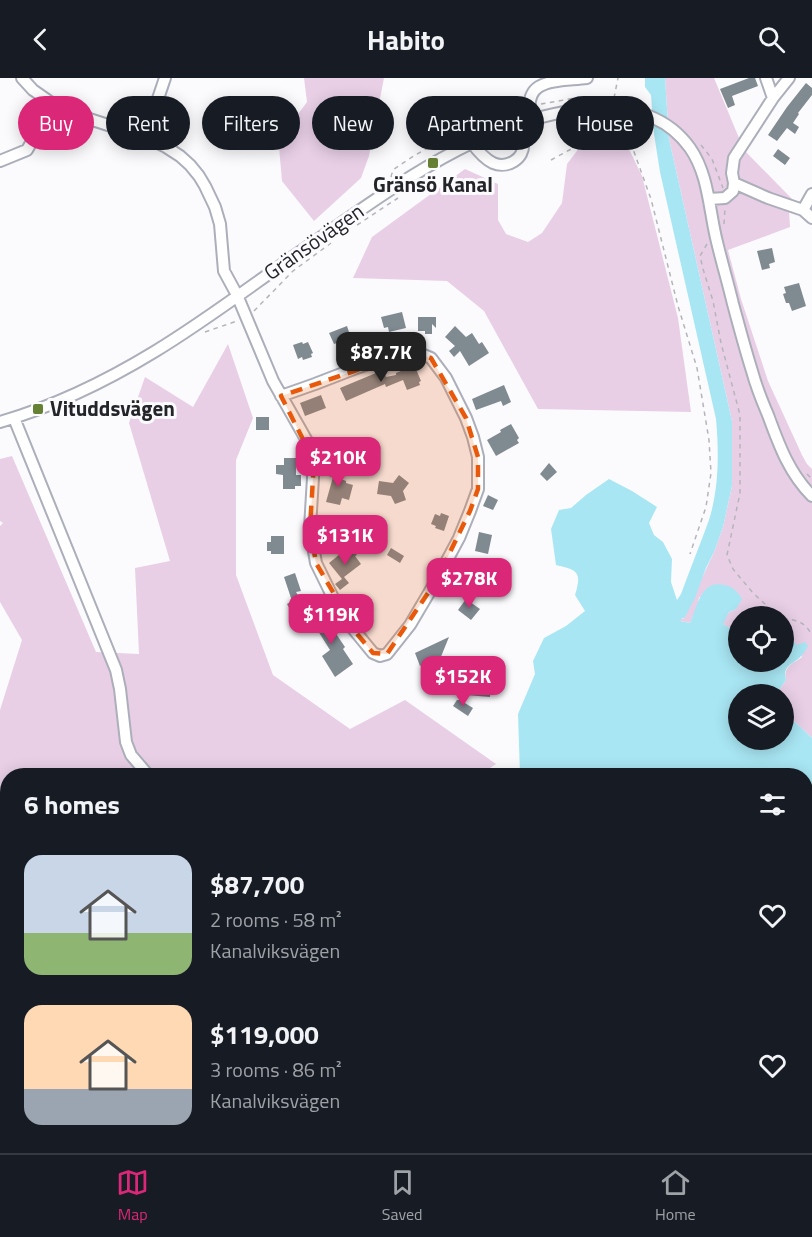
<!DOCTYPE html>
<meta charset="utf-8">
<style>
body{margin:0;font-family:"Titillium Web",sans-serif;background:#242831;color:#f1f3f6;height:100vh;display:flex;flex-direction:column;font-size:22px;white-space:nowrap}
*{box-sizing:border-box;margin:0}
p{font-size:20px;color:#9ea1a6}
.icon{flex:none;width:33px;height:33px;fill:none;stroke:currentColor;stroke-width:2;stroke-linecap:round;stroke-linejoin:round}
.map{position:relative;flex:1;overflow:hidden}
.details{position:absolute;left:0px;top:690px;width:813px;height:386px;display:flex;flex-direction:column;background:#171b24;border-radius:24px 24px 0 0;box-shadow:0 3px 15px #0003}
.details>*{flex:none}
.guide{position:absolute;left:18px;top:18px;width:777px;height:54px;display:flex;gap:12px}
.buttons{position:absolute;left:728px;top:528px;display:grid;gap:12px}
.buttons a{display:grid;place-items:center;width:66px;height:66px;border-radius:50%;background:#171b24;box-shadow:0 3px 15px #0003;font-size:30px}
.price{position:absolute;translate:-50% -51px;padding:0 14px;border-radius:12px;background:#db2777;color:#fff;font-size:20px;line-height:39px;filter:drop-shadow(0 2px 3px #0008)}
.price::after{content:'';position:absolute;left:50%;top:36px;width:18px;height:14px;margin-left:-9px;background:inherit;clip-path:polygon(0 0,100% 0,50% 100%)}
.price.current{background:#222;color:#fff}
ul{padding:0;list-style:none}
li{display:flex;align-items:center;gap:18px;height:150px;padding:0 24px}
li span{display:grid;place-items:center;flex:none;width:168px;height:120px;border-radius:18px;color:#555}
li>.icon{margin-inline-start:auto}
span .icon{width:72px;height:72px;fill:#fffc;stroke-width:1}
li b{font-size:26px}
h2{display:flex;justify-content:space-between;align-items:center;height:72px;padding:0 24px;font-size:26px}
.chip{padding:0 21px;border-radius:27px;background:#171b24;box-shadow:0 3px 15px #0003;font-size:21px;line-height:54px}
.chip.current{background:#db2777;color:#fff}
header{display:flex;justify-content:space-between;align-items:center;height:78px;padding:0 24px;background:#171b24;font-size:27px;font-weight:700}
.tab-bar{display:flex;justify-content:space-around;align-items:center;height:84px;border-top:2px solid #363941;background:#171b24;font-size:16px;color:#9ea1a6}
.tab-bar a{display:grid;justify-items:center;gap:3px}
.tab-bar .current{color:#db2777}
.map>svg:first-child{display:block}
</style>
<header><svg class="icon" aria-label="back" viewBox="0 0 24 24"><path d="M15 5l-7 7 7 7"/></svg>Habito<svg class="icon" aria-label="search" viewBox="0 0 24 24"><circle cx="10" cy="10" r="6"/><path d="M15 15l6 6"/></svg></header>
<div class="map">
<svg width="812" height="1075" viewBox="0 0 812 1075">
<rect width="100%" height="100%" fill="#fbfbfe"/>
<!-- green -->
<path fill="#e8cfe6" d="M304,0H384L369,78L361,100L314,143L282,103L279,69L290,47L307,24Z
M665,0H714L744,72L794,123L789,132L790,149L728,172L741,221L768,303L802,377L807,386L812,391V660L795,644L788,642L783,616H780L779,612L786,602C783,589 792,586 802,579L797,568L783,552V538H738V555L722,546L729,534L736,531L699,519L698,526L690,545L680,543V541H683L714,474L723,449L732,408V343L669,61Z
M586,61L628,69L642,98L678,240L691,334L538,331L484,233L447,203L353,200L372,159L465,91L498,106V142L506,156L528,164L542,155L562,125L567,86Z
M228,266L253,340L236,382V497L273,597L350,651L405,622L496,686L478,698H8V1035H0V632L22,562L0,524V448L3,445L0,443V381L12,378L96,574L139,576L135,490L170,483L129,345L145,299L193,329Z
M333,1068H413L389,1075H334Z"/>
<!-- water -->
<path fill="#a8e6f3" d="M645,0H665L669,61L732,343V408L723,449L714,474L706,490L695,520L685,539L680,542V543L690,545C697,529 701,501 724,507C732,508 738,514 742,521L736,531L729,534L723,546L738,555V584H783V552L797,567L805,564L808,568C806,571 805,574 802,577C794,587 782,586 786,602L779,612L780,616H738V662H783V620L787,632L788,642L795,644L812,660V1075H683L679,1068H806V698L520,697L518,636L535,596L533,583L544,560L566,548L585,533L575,517C582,494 578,492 556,487L551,451L559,432L571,430L586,417L609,401L632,413L657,429L649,445L654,457L663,464L672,481L671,504L677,522L681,516C690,491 700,467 709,442C719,410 719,375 716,341L660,94L654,56L651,17L645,9Z"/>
<!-- building -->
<path fill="#808a91" d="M749,0H755L758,8L732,18L735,27L728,30L720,11Z
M806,5L812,10V17L798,35L799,36L793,45L799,49L795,56L787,50L777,63L768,57L787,29Z
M778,71L790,80L785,87L773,78Z
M772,170L775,184L769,186L770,190L762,192L757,173Z
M799,205L806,228L792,233L789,225H786L783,216L786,215L784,209Z
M402,234L406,250L389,254L388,249L384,250L381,239Z
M418,239H436V250L432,246V256H425V253H418Z
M347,248L351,260L361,256L363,260L372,257L375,266L360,272L358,267L343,273L340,264L334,266L329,255Z
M455,248L466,259L472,255L479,266L482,264L489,275L469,288L460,273L454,279L449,273L455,268L445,259Z
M302,264L303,266L308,264L313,275L311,276L312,279L303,282L302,279L298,281L293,267Z
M413,288L414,292L416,291L421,303L419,304L420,307L407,312L403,302L386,309L385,306L346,323L340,310L376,295V296L384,293L386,299L396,297V295Z
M504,307L511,324L503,328L501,323L476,332L472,321Z
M321,317L326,330L305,338L300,325Z
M256,339H269V352H256Z
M511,346L519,360L517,362L519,365L496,378L487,362L501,354L500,352Z
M284,380H296V397H301V408H295V411H283V397L276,396V387H284Z
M549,385L557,394L547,403L540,396Z
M330,391L343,394L341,401L346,403V405L353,407L349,422L342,420L340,427L326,424L333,399L328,398Z
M399,397L409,405L403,413L406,422L395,426L391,418L377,416L379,403L393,405Z
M488,417L498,422L493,432L483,428Z
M441,435L449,438L444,453L435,450L436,448L431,446L435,436L440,438Z
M479,454L492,457L488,476L475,473Z
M271,458H284V476H271V473H267V464H271Z
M350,468L357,477L355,478L361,486L344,499L349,505L340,512L335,506L342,501L329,485Z
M391,470L404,478L400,485L387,477Z
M295,495L301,513L296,514L307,532L297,538L294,534L292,535L287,526L292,523L284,499Z
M466,521L480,531L471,542L458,532Z
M316,530L322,539L324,538L345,569L343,571L353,586L335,599L322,578L330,572L313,545L314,544L308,535Z
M449,559L438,586L431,583L420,588L415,575Z
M467,605L491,607L490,619L466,617Z
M457,622H460L473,630L468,638L453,628Z"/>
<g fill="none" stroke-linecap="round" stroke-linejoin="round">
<defs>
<path id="minor" d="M22,0L33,12L53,26L74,36L145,59L166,69L180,78L190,87L199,98L205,108L215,129L220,146L224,193L237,217L273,303L307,363L314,383L310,450L316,485L341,536L373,575L380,578L387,576L410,547L436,503L459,460L470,433L478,411V379L473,359L466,340L446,300L431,280L419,275H401L359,289L315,306L281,318
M766,0L773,20
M531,41C522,0 553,4 587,0
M145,59L165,0
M472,65C477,72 485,81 493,85C507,91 525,81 523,65C522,58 518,53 515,47
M0,83L27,72L53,26
M734,105L768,120L803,132L812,140
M709,121L725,120L733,113L734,105L732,95L734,80L773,20L789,0
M803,132L812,116
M14,340L116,592L120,611L126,664L131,677L149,698
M0,344C52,329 108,302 154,274C207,242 256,204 307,169C394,109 488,36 598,30C633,29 668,39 690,70C709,97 709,133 717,164C722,185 728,205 733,226C739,248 745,271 752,293C756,308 762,323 768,337C779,367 789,395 812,418
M128,1068L195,1073L203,1068
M25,1075L33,1068"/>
</defs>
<!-- minor casing -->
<use href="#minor" stroke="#acafba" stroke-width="14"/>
<!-- path -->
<path stroke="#b5b5b9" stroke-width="1.5" stroke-dasharray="4.5 4.5" stroke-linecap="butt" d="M614,20L618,0
M541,26L581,19H599
M701,67L712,81L723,110
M551,82L599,56L629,60L651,121L678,228L697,290L709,362L711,395L706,429L690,476
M391,99L393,92C431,64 475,47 519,32
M724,146L725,130
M357,147L398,120
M707,166L700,178L703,191L713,223L721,265L740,337V415L727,477L733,491L753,515L778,538
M254,233L293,193L331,165
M205,254L237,243
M807,396L812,401
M783,540C798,543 804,543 812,557
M0,1040L8,1039
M397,1068L405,1075"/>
<!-- minor -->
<use href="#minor" stroke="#fff" stroke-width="10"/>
</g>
<!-- marked area -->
<path fill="#e8590c" fill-opacity="0.2" stroke="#e8590c" stroke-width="4.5" stroke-dasharray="12 8" stroke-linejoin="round" d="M410,274L431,280L466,340L478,379V411L470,433L436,503L387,576L373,575L358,557L316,485L310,450L314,383L281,318Z"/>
<!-- markers -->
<g fill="#668134" stroke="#fbfbfe" stroke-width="2">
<rect x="427" y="79" width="12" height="12" rx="3"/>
<rect x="32" y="325" width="12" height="12" rx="3"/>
</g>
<g text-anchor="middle" stroke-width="6" stroke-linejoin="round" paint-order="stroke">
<!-- poi labels -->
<g font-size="21" font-weight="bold" fill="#242529" stroke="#fbfbfe">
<text x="433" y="114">Gränsö Kanal</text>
<text x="50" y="338" text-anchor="start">Vituddsvägen</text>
</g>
<!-- street labels -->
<g font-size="21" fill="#242529" stroke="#fbfbfe">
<text transform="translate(314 164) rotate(-35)" y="7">Gränsövägen</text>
</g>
</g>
</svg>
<div class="buttons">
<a><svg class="icon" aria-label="locate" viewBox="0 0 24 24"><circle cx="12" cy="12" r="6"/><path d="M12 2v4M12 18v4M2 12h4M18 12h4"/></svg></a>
<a><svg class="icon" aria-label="layers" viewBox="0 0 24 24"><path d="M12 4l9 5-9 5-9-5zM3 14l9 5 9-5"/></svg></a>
</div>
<b class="price current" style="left:381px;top:305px">$87.7K</b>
<b class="price" style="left:338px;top:410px">$210K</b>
<b class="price" style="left:345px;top:488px">$131K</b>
<b class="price" style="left:469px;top:531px">$278K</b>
<b class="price" style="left:331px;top:567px">$119K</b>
<b class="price" style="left:463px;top:629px">$152K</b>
<div class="guide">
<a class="chip current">Buy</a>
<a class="chip">Rent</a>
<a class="chip">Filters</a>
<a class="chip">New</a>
<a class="chip">Apartment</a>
<a class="chip">House</a>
</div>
<section class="details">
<h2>6 homes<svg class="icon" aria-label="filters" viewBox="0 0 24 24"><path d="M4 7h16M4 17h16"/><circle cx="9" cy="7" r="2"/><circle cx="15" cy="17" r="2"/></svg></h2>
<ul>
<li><span style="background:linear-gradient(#c9d6e8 65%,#8fb573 0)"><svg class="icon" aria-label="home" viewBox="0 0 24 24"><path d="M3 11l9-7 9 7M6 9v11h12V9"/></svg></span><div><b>$87,700</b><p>2 rooms · 58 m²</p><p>Kanalviksvägen</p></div><svg class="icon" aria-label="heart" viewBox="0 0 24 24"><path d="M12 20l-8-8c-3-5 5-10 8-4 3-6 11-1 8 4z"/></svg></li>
<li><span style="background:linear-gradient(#ffd9b3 70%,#9aa5b1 0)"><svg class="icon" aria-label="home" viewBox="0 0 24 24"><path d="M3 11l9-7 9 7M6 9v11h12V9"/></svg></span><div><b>$119,000</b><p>3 rooms · 86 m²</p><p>Kanalviksvägen</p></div><svg class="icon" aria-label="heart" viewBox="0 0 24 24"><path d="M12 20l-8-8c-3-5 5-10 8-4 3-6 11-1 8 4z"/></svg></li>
</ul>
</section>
</div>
<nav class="tab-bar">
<a class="current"><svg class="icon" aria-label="map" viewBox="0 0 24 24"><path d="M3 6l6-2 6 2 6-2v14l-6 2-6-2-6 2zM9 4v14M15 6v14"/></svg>Map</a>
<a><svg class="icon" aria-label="saved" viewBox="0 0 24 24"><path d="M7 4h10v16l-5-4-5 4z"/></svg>Saved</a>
<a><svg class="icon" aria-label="home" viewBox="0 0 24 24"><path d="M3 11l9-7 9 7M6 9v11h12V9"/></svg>Home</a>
</nav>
